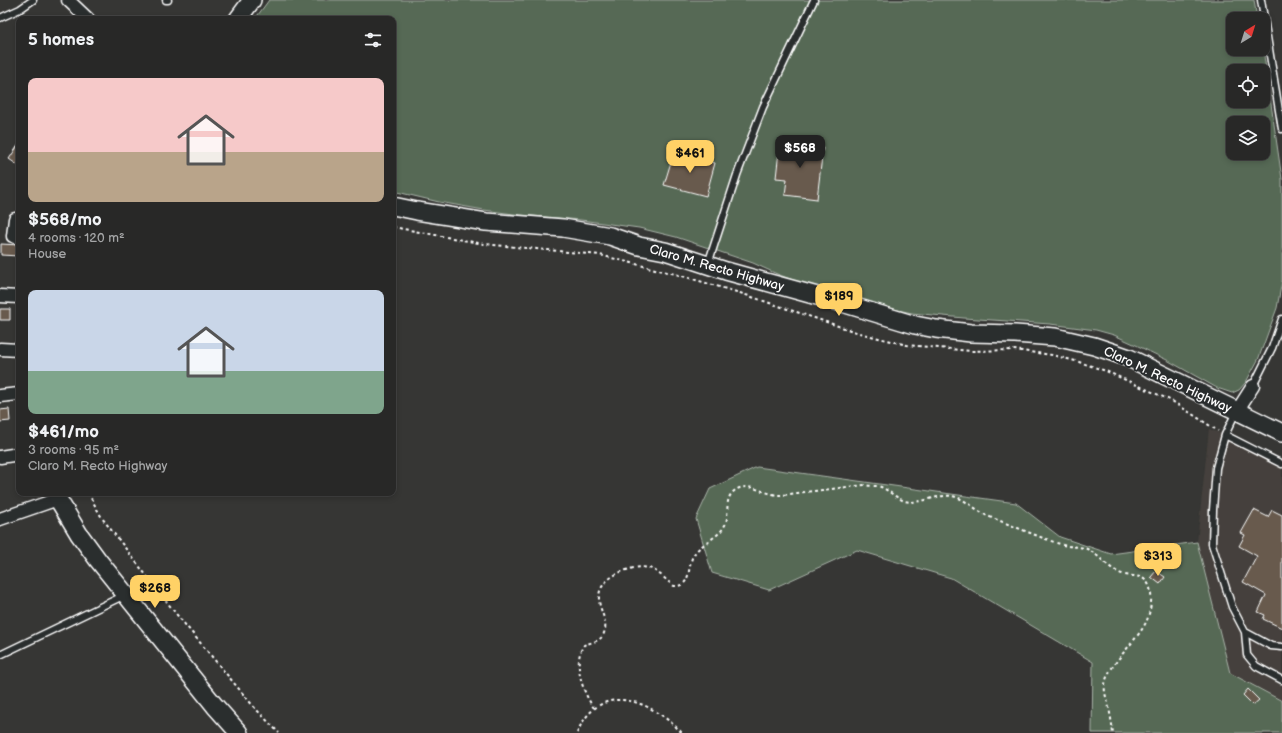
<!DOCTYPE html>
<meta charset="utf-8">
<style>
body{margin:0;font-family:"Balsamiq Sans",sans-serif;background:#343433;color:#f1f3f6;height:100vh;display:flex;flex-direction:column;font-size:15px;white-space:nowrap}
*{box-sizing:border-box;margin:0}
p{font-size:13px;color:#a5a6a7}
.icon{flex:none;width:22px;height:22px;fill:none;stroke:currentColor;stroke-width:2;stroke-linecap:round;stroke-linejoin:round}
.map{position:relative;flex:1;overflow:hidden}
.details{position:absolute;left:16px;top:16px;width:380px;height:480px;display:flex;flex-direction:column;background:#282827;border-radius:8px;box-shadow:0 2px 6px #0003,0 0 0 1px #444}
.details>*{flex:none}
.needle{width:26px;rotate:38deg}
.controls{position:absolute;left:1226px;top:12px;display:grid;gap:8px}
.controls a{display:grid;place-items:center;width:44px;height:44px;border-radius:8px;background:#282827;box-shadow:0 2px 6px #0003,0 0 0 1px #444;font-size:20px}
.price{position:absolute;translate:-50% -34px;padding:0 9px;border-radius:8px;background:#ffd166;color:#111;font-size:13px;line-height:26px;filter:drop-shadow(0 1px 2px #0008)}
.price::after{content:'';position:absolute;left:50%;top:24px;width:12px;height:9px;margin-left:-6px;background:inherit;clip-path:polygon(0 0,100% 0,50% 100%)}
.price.active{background:#222;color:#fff}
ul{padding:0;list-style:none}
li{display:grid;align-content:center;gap:8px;height:212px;padding:0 12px}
li span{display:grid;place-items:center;height:124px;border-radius:8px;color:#555}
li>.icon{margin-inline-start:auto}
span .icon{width:72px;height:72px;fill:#fffc;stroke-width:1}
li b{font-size:17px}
h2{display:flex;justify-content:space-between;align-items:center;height:48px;padding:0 12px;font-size:17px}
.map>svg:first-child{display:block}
</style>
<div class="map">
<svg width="1282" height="733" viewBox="0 0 1282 733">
<rect width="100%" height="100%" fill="#363634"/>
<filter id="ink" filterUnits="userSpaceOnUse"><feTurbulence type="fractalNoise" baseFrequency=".025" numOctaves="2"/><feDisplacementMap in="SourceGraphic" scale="8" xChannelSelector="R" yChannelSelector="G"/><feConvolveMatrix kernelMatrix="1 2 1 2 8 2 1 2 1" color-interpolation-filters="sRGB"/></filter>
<g filter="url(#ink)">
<!-- built -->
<path fill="#45413c" d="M1209,429L1251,445L1282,459V701L1230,673L1197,542Z"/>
<!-- green -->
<path fill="#566954" stroke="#aab4aa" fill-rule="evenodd" d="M269,0H1254L1257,19H1233V49H1263L1282,179V281L1277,308L1258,360L1246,382L1239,390L1232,393L1217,388L1167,360L1136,345L1114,335L1096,330L1050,324L964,318L912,313L884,307L809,286L777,274L753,263L676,237L639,228L581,220L521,215L484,210L439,202L393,191V19H255ZM1233,71H1263V101H1233ZM1233,123H1263V153H1233Z
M757,467L1016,503L1060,537L1111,554L1197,542L1230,673L1282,701V733H1092L1093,662L951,578L857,550L769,590L712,573L696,519L710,489Z"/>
<!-- building -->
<path fill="#675a4e" stroke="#fff" d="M780,142L823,148L817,199L785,195L787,179L776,178Z
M19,144V166L9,159Z
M674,152L715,163L706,196L664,185Z
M1,244L19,245V256L1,255Z
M0,309H10V320H0Z
M9,409L10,421L0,422V410Z
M1254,510L1268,517L1272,510L1282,515V628L1263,619L1265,615L1258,612L1266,595L1243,582L1257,556L1239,546L1245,535L1241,533Z
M1156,571L1165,577L1160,584L1151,577Z
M1248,689L1259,700L1253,705L1243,695Z"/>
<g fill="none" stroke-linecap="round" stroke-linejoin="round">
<defs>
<path id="service" d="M166,0H168
M1261,0L1282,129
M0,18L20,9L33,0
M708,264L737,175L763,107L814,0
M1253,386L1272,348L1282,319
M1236,412L1225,435L1216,468L1213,510L1212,544L1232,607L1245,632L1271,646L1282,647
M1225,435L1282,464
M1245,632L1247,655L1256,666L1282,680
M0,655L125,595"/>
<path id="minor" d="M68,0L88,19
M15,219L13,236L19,238
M0,296L19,297
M0,349L19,350
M0,396L19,394
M1237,411L1253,386
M0,457L19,454
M0,519L58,499"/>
<path id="secondary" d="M238,19L252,0
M393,206L417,211L486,222L563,228L610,236L639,246L665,251L726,271L839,302L915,325L936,329L971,333L1015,334L1055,337L1094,346L1112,352L1129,358L1282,433
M56,493L58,499L79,534L98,560L215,706L239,733"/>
</defs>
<!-- service casing -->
<use href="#service" stroke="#fff" stroke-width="9"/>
<!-- minor casing -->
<use href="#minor" stroke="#fff" stroke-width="15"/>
<!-- secondary casing -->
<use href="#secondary" stroke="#fff" stroke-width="20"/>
<!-- path -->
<path stroke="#fff" stroke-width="2" stroke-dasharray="3 3" stroke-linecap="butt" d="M393,227L484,244L600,255L679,275L740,293L859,333L907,345L971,351L1014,350L1052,355L1079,362L1106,371L1172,401L1218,431
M88,493L102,518L177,615L254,707L279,733
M594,708C583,694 572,661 584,645C591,642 601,642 604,633C609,621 598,609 599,597C599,577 632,564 649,568C659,571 666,581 674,586C692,587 687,567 693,556C700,543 718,539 725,525C730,515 724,502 732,493C745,479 763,494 778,495C786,495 796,493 805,492C825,490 845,487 865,485C869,486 874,486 878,486C888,489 895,498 905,501C920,505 936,494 952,496C964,498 976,510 987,516C1012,525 1038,537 1063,545C1071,547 1079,546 1087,549C1100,555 1108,569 1122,574C1129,577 1141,574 1147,582C1154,591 1151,610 1147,620C1139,640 1106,666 1105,685C1104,692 1106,697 1108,703C1110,713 1112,723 1113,733
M577,733C600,679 651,700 682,733"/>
<!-- service -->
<use href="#service" stroke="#2a2d2e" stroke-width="6"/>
<!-- minor -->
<use href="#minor" stroke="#2a2d2e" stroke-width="12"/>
<!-- secondary -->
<use href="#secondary" stroke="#2a2d2e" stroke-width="17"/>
</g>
</g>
<g text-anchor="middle" stroke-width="4" stroke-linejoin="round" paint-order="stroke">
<!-- street labels -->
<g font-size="13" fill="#fff" stroke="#2a2d2e">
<text transform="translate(717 267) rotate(16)" y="5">Claro M. Recto Highway</text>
<text transform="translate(1168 379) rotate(25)" y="5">Claro M. Recto Highway</text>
</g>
</g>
</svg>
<div class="controls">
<a><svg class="needle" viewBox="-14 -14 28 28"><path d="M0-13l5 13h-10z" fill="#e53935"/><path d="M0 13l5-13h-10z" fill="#a5a6a7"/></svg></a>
<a><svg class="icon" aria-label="locate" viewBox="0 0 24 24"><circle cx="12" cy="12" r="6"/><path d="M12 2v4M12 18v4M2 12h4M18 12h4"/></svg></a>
<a><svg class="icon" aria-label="layers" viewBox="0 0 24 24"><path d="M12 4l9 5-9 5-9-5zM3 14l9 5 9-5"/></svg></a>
</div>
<b class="price active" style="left:800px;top:169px">$568</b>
<b class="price" style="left:690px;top:174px">$461</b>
<b class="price" style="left:839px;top:317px">$189</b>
<b class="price" style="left:1158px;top:577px">$313</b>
<b class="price" style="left:155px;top:609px">$268</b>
<section class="details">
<h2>5 homes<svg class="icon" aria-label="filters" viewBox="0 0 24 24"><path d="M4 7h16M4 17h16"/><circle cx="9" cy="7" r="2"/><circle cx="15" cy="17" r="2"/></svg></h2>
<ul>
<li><span style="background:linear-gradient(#f6c9c9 60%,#b9a48a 0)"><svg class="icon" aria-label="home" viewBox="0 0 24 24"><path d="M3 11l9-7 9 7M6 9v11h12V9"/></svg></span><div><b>$568/mo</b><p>4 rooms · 120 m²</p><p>House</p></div></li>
<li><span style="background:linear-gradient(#c9d6e8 65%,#7fa58c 0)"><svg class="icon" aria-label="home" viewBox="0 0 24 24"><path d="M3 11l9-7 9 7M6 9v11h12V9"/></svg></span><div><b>$461/mo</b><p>3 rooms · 95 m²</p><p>Claro M. Recto Highway</p></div></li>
</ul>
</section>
</div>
